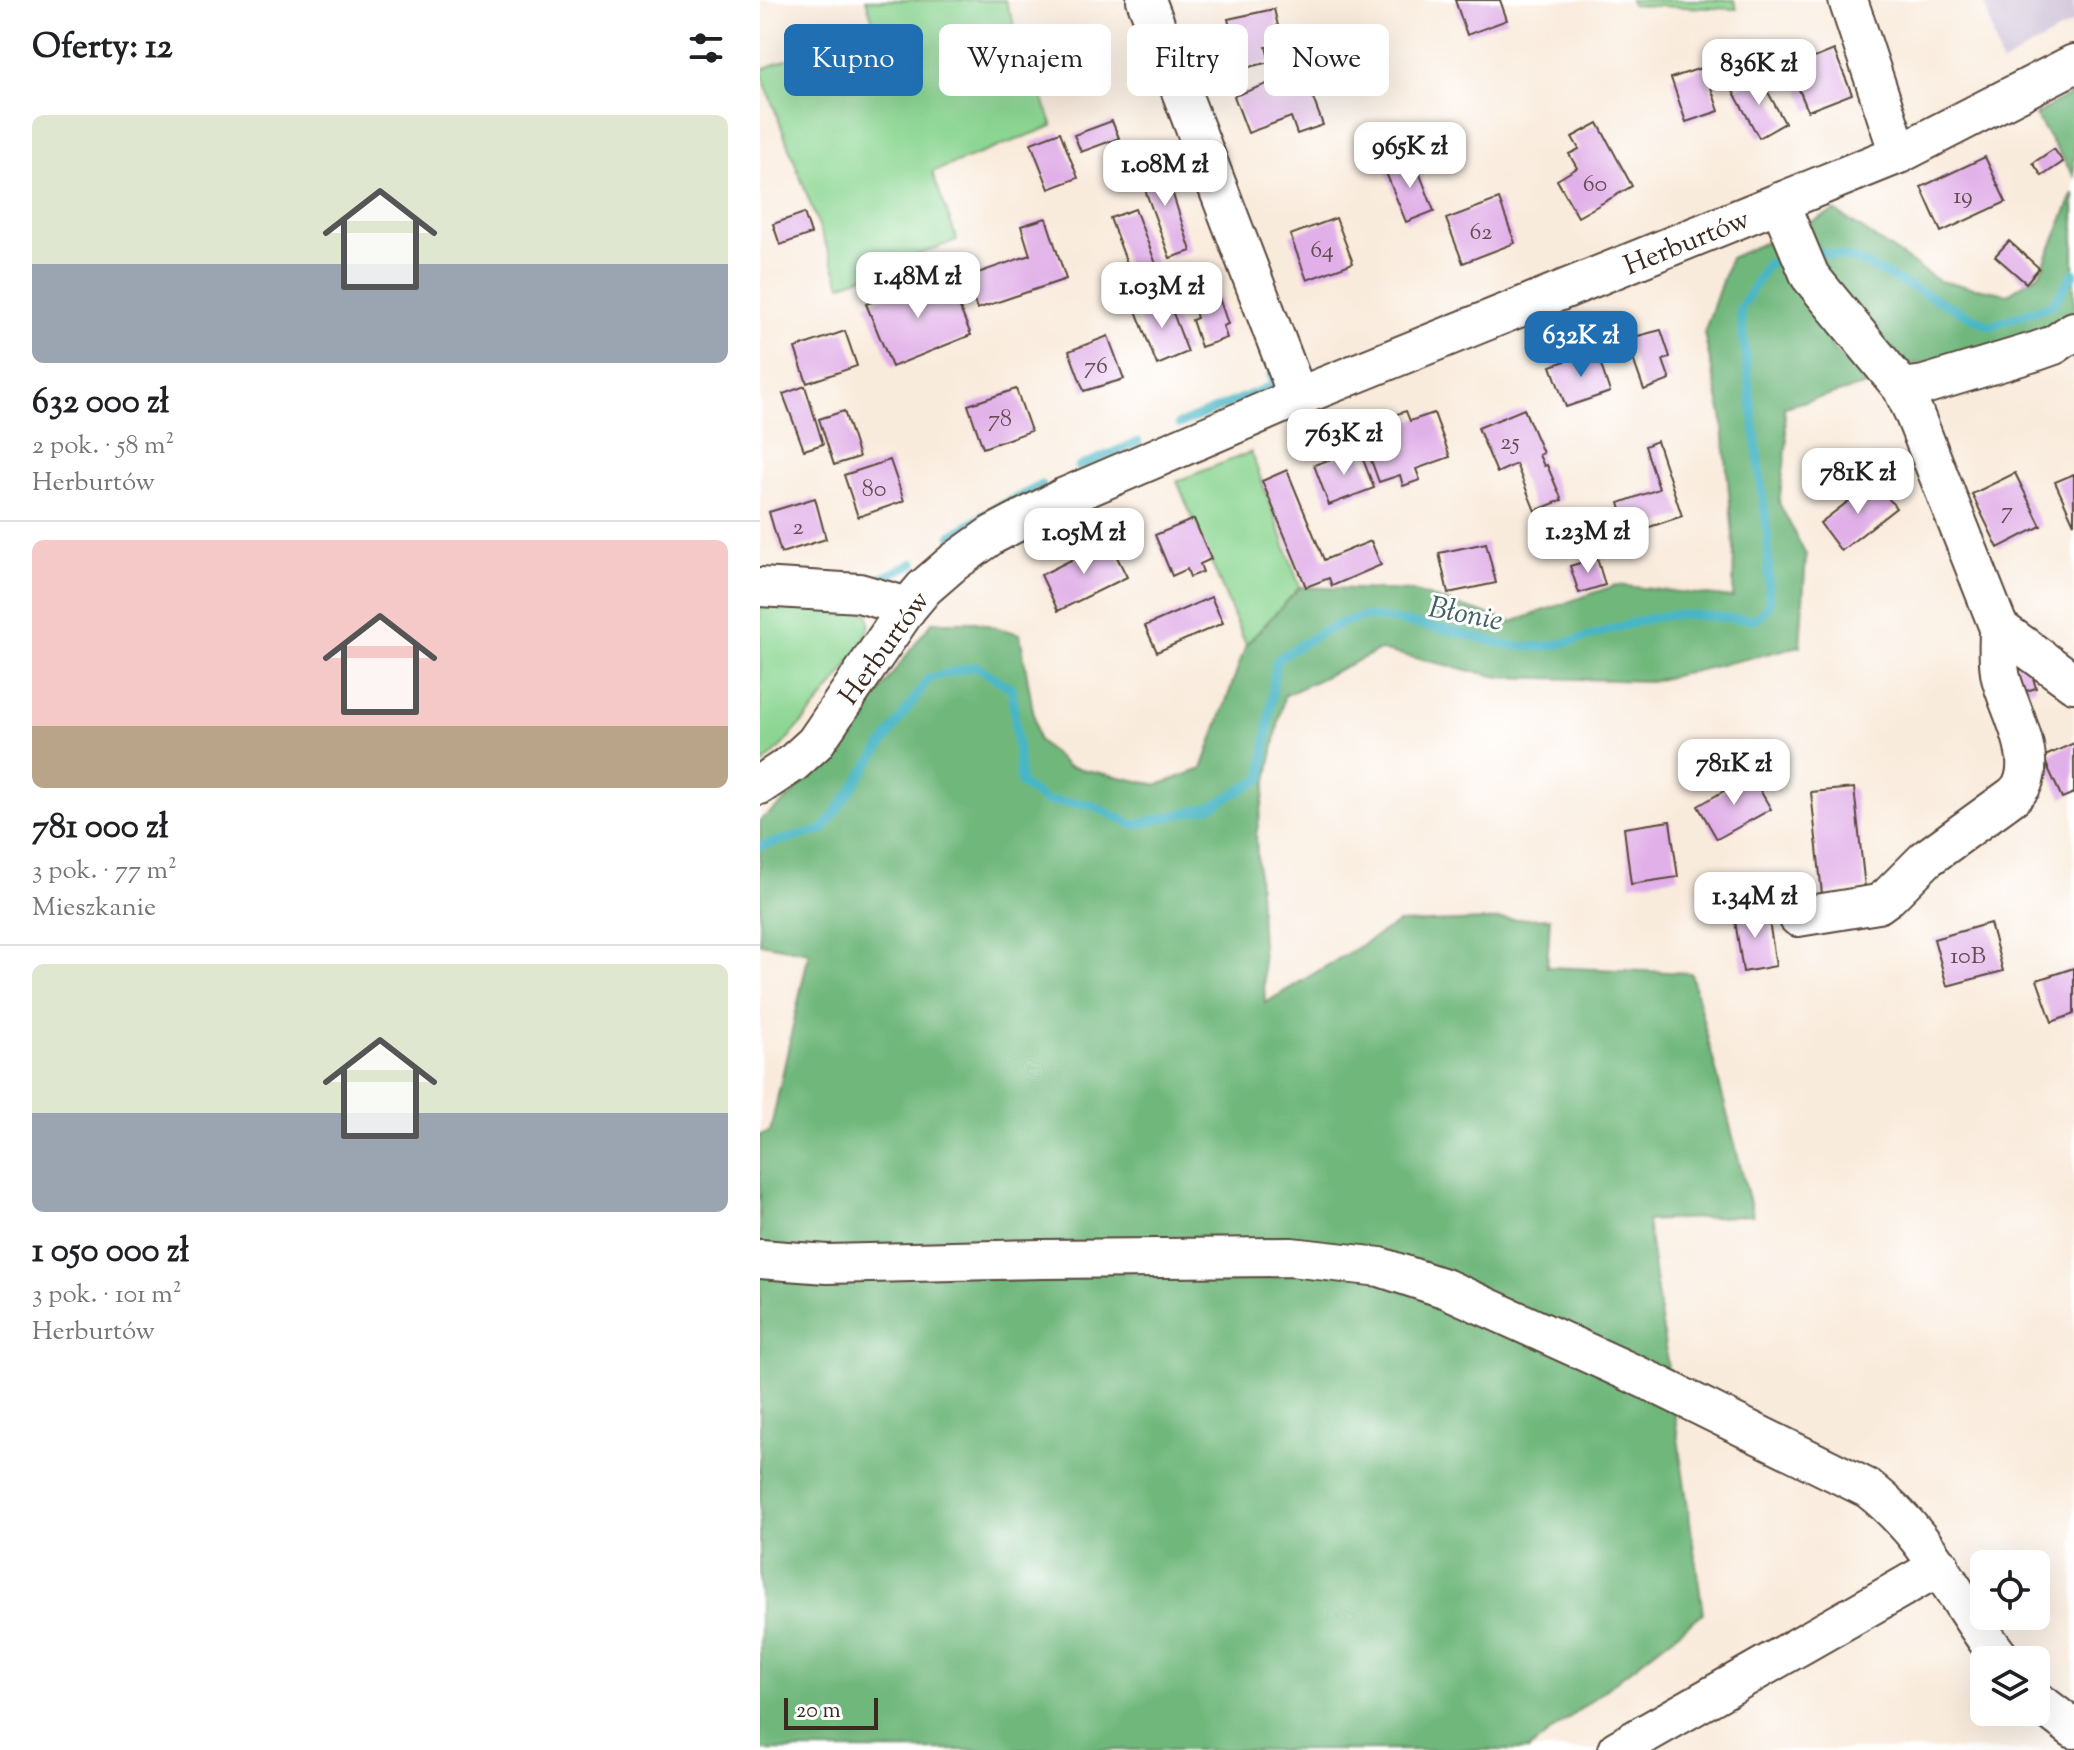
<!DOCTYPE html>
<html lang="pl">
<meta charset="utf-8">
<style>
body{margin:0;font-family:"Sorts Mill Goudy",serif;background:#f6f6f6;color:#202124;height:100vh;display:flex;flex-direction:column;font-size:30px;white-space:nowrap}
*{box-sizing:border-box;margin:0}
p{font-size:26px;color:#757577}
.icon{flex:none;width:44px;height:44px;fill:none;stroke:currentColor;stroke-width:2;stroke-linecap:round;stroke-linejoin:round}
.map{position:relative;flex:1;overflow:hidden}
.sheet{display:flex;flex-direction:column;background:#fff;width:760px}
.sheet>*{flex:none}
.top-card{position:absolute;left:24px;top:24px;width:760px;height:72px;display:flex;gap:16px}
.fabs{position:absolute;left:1210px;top:1550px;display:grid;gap:16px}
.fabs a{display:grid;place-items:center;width:80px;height:80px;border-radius:12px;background:#fff;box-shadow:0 8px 32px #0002;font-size:40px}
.scale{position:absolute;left:24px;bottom:20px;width:94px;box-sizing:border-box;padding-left:8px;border:4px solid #3b2a1e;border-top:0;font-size:22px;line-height:28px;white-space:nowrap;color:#3b2a1e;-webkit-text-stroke:6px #fff;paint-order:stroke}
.price{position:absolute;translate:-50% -68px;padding:0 18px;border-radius:16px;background:#fff;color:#222;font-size:26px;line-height:52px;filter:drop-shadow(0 2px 4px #0008)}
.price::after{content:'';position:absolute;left:50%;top:48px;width:24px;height:18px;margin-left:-12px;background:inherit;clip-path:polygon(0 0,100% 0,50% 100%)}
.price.current{background:#1f6fb2;color:#fff}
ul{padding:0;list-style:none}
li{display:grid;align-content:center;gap:16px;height:424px;padding:0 32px}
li+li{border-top:2px solid #e0e0e0}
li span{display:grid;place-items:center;height:248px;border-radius:12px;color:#555}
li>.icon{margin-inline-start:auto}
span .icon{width:144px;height:144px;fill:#fffc;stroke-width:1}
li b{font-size:34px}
h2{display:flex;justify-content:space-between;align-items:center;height:96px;padding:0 32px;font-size:34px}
.chip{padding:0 28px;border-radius:12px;background:#fff;box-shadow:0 8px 32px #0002;font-size:28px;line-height:72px}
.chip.current{background:#1f6fb2;color:#fff}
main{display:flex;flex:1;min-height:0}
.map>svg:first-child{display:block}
</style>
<main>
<section class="sheet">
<h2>Oferty: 12<svg class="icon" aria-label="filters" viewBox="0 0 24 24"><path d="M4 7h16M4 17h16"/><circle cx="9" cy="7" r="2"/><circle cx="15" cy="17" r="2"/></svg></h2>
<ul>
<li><span style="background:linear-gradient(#dfe7d0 60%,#9aa5b1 0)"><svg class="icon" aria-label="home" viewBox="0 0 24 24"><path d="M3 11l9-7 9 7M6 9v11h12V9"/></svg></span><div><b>632 000 zł</b><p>2 pok. · 58 m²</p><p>Herburtów</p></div></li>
<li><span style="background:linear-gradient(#f6c9c9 75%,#b9a48a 0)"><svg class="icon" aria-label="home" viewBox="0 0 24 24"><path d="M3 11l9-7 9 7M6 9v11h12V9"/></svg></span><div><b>781 000 zł</b><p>3 pok. · 77 m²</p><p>Mieszkanie</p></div></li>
<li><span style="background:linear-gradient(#dfe7d0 60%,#9aa5b1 0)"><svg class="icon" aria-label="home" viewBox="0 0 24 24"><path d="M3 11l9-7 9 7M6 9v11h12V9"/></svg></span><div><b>1 050 000 zł</b><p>3 pok. · 101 m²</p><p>Herburtów</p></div></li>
</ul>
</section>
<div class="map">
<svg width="1314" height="1750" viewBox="0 0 1314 1750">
<rect width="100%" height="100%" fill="#fff"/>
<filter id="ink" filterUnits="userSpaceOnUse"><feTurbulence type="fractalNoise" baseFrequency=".0125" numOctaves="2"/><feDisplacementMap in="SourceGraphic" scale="16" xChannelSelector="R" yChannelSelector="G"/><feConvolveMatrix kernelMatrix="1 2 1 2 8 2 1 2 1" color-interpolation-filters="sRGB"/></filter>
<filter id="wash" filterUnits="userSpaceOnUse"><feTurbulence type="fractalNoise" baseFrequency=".006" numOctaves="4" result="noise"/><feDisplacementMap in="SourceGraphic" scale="32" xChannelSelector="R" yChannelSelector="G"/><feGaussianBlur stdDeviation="1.8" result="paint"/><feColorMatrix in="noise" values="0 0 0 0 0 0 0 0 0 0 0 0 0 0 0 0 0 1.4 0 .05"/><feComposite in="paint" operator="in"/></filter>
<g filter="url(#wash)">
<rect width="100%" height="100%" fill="#f9ebdc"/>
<!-- industrial -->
<path fill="#cbbfd5" d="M1224,0H1314V22L1241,64Z"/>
<!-- green -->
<path fill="#8bd692" stroke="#638058" stroke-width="2" d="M106,0H245L293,126L172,172L197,240L81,285L0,70L114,24Z
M870,0H974L977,9L872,5Z
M491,452L540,587L486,645L417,481Z
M0,607L94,608L108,614C109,617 110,625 109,627C103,655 24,748 0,766Z"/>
<!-- forest -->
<path fill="#70b77c" stroke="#56704d" stroke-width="2" d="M1314,92V176L1275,115Z
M1314,193V319L1207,360L1149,364L1121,346L1090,316L1044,225L1075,211L1179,281L1248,294L1280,273Z
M1019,236L1042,289L1072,348L1108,385L1024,407L1027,442L1019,503L1046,555L1040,646L893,681L739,677L620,650L524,696L496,835L505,1003L638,923L790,918L787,967L931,973L993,1215L887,1221L943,1613L768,1750H0V1134L10,1132L49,952L0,943V820L23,803L88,739L133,673L172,622H216L260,634L278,740L307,766L398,785L442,769L486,645L540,587L652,591L752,622L856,585L973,598L974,547L962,415L944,333L970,258Z"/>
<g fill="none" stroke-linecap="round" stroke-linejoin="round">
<!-- stream -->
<path stroke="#49b6c5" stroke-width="9" d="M1049,253L1056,251L1097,260L1230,326L1293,304L1314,273
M419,424L514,385L511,376
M319,467L378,442
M191,536L234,509L282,485
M121,578L154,563
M0,846L63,830L169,678L216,666L252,689L261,784L285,801L329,804L374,825L451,807L502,778L516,661C535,647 578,621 602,617C613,615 689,630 704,634C728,640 749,648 775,647C822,645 864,620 911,615C938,613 968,620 996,619L1009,606L1008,539L980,310L1007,264L1031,258"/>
</g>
<g id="blocks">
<!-- building -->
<path fill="#e1b0e8" d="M695,0H740L747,20L707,35Z
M514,9L518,26L512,28L516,45L506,47L510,62L472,71L468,54L476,52L468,19Z
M1074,50L1092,94L1048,111L1030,68Z
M944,67L959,111L926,122L911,78Z
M543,71L563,125L537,134L531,117L488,133L474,96Z
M999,76L1025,123L999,138L973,91Z
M352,121L359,138L321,152L314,135Z
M838,123L872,186L818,217L797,180L817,168L809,154L819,149L812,137Z
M300,132L318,178L289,189L271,143Z
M1294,149L1303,162L1282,176L1273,163Z
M1225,157L1246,202L1181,232L1161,187Z
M654,159L674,211L646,222L625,170Z
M402,160L431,251L410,258L377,168Z
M739,199L755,243L703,263L686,219Z
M375,209L396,264L371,274L350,218Z
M44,213L51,234L20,245L13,224Z
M286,218L306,279L217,309L206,277L270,255L261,226Z
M576,218L593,263L547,280L530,235Z
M1249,241L1279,268L1266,283L1235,256Z
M185,272L211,335L132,367L106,304Z
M457,292L468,324L463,326L467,338L441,347L432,320L437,318L432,301Z
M406,295L428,352L397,365L375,308Z
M901,330L910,357L903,360L910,380L884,390L866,339Z
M85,331L97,366L47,383L35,348Z
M348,336L364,379L324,391L309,351Z
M836,350L850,392L806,407L791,366Z
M45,386L63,444L44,450L23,394Z
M256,389L271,431L223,448L208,405Z
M764,409L783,453L779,455L784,466L787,465L802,500L775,511L756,464L737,473L718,428Z
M84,411L99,457L74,465L59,419Z
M646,411L650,421L674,413L690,457L656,469L660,480L643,486L640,475L619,482L603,438L629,429L625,418Z
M897,441L922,516L869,534L859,503L899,489L885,446Z
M599,449L614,488L569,505L554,465Z
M130,460L144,501L98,517L84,475Z
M527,470L564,560L611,541L621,565L572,586L569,578L546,587L502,481Z
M1255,473L1281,526L1238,548L1212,494Z
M1314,474V524L1295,482Z
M1115,481L1136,508L1081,551L1060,523Z
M55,498L66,539L21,553L9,512Z
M434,519L451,559L440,564L443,572L430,577L427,569L412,576L395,535Z
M349,541L367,577L298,611L281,575Z
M726,543L736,583L688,593L679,553Z
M837,558L845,585L819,593L810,566Z
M451,597L463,623L397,652L385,626Z
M1268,661L1276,688L1260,693L1252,666Z
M1314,743V793L1302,798L1283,757Z
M991,775L1011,809L957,839L938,806Z
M1094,788L1105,888L1062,894L1051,792Z
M910,821L918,877L871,884L864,828Z
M1007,908L1016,966L983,972L974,914Z
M1230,923L1243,971L1187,986L1174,939Z
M1314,968V1014L1292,1022L1277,980Z"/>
</g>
</g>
<g filter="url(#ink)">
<use href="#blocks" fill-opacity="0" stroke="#58473a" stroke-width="2"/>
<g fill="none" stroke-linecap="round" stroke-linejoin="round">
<defs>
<path id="minor" d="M386,0L538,397
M1088,0L1139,154
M1019,202L1050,276L1142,388L1153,411L1239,628C1239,645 1237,662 1241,678C1248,706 1274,750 1264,780C1263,785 1258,791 1254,795L1166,859L1129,896L1118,904L1038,917
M1142,388L1164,385L1277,351L1294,345L1314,331
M0,587L99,593L148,607
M1239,628L1314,683
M0,785L33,763L55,743L148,607L164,588L194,562L232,535L305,497L538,397L1139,154L1314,64
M0,1259L67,1264L282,1259L531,1257L620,1267L687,1289L896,1384L1109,1489C1174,1540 1193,1599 1242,1660
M1276,1700L1314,1729
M857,1750L1180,1566"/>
</defs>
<!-- minor casing -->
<use href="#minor" stroke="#58473a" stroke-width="42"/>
<!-- minor -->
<use href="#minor" stroke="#fff" stroke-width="38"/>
</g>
</g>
<g text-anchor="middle" stroke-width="6" stroke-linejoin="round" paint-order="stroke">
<!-- number labels -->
<g font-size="24" fill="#644c50">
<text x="835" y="191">60</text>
<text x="1203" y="203">19</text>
<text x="721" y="239">62</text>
<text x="562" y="257">64</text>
<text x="336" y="373">76</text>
<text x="240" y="426">78</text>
<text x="750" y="449">25</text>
<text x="114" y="496">80</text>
<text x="1247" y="518">7</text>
<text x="38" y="534">2</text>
<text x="1208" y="963">10B</text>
</g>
<!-- street labels -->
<g font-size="28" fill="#3b2a1e" stroke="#fff">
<text transform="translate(926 241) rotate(-22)" y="10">Herburtów</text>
<text transform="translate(123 647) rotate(-54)" y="10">Herburtów</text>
</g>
<!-- water labels -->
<g font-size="30" font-style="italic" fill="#416261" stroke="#fff">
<text transform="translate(706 613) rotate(11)" y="10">Błonie</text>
</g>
</g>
</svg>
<div class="fabs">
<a><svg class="icon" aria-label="locate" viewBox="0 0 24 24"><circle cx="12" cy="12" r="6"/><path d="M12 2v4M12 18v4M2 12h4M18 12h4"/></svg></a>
<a><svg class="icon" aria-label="layers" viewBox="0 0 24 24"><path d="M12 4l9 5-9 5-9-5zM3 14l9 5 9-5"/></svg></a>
</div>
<div class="scale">20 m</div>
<b class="price" style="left:999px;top:107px">836K zł</b>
<b class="price" style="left:650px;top:190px">965K zł</b>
<b class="price" style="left:405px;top:208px">1.08M zł</b>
<b class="price" style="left:158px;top:320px">1.48M zł</b>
<b class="price" style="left:402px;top:330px">1.03M zł</b>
<b class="price current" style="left:821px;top:379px">632K zł</b>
<b class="price" style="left:584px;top:477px">763K zł</b>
<b class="price" style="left:1098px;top:516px">781K zł</b>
<b class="price" style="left:828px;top:575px">1.23M zł</b>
<b class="price" style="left:324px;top:576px">1.05M zł</b>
<b class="price" style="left:974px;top:807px">781K zł</b>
<b class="price" style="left:995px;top:940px">1.34M zł</b>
<div class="top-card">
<a class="chip current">Kupno</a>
<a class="chip">Wynajem</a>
<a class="chip">Filtry</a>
<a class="chip">Nowe</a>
</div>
</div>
</main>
